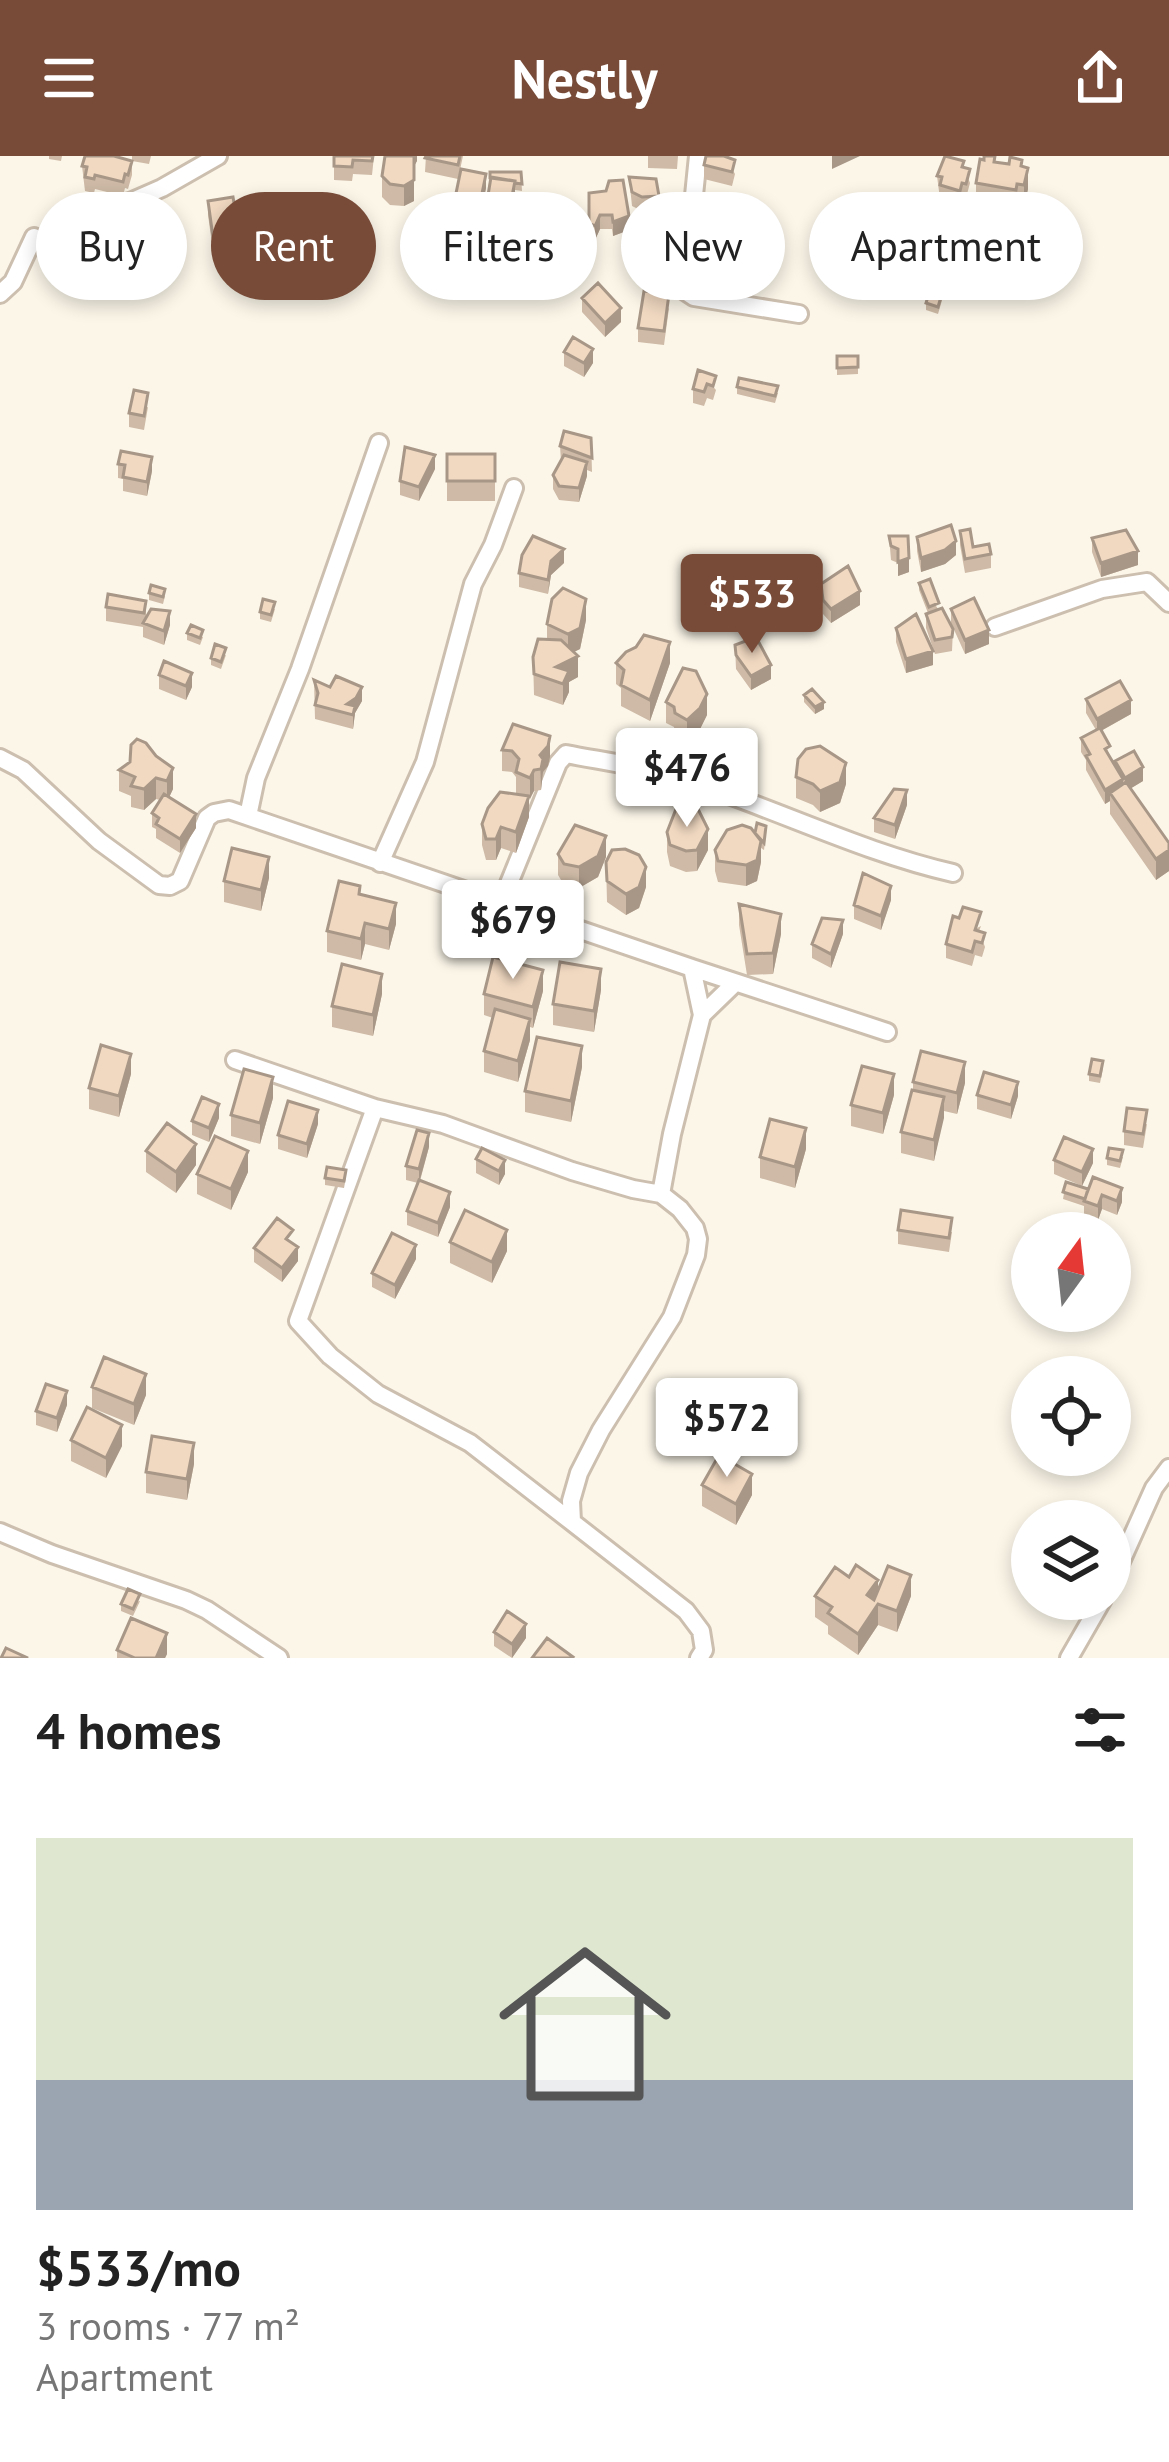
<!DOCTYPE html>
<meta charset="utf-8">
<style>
body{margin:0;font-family:"PT Sans",sans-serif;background:#f2f2f2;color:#222;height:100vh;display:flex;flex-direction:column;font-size:45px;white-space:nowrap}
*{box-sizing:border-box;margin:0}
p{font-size:39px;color:#767676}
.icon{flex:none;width:66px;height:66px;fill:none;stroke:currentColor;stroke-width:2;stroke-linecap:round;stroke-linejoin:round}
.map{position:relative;height:1502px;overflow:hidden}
.side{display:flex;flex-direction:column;background:#fff;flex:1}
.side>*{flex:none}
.guide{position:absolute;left:36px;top:36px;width:1098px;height:108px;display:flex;gap:24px}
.needle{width:78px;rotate:15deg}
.buttons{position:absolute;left:1011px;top:1056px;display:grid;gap:24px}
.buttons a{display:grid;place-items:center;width:120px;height:120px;border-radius:50%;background:#fff;box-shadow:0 6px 18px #0003;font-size:60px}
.price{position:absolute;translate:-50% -102px;padding:0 27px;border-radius:12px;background:#fff;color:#222;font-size:39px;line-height:78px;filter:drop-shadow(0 3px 6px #0008)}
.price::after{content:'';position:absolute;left:50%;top:72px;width:36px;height:27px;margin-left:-18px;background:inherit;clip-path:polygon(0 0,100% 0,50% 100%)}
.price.selected{background:#774b38;color:#fff}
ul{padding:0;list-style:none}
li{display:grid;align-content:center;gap:24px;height:636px;padding:0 36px}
li span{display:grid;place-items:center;height:372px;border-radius:0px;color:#555}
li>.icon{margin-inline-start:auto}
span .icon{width:216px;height:216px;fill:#fffc;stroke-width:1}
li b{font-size:51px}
h2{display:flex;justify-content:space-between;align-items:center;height:144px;padding:0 36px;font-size:51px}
.pill{padding:0 42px;border-radius:54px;background:#fff;box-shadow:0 6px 18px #0003;font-size:42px;line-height:108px}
.pill.selected{background:#774b38;color:#fff}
header{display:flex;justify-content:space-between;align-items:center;height:156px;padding:0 36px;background:#774b38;color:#fff;font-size:54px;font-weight:700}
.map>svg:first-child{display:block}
</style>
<header><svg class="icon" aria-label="menu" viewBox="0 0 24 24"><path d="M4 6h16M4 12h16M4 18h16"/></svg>Nestly<svg class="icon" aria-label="share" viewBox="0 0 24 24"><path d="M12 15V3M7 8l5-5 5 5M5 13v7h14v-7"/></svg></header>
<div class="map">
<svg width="1169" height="1502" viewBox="0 0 1169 1502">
<rect width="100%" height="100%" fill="#fcf6e9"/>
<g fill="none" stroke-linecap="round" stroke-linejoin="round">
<defs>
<path id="minor" d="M698,0L691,69L682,127L685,135L694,141L799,158
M61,64L130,46L162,32L218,0
M0,138L13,126L34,81
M995,471L1102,433L1147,426L1169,447
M0,602L23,614L99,685L159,729L170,730L180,725L207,662L214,657L229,654L692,812L702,859L672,978L661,1038
M248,660L256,622L300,513L379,287
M380,707L425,606L473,428L493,389L514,332
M501,747L558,607L566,598C596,604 627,608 657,616C758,643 852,694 953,717
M692,812L887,876
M702,859L735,827
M235,904L375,952L443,968L572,1015L633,1033L661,1038L680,1053L695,1072L698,1083L696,1099L672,1161L601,1274L579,1317L571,1345L572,1366L686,1455L701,1475L704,1494L699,1502
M375,952L298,1165L330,1200L378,1238L470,1287L572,1366
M0,1376L52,1398L186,1444L207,1454L279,1502
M1110,1430L1154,1332L1169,1312
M1069,1502L1103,1443"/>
</defs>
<!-- minor casing -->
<use href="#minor" stroke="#cdbfaf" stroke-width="22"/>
<!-- minor -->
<use href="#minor" stroke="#fff" stroke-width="16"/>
</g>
<!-- wall -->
<path fill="#cebaa6" d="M49,0H62L61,5L49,3Z
M132,0H151L149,8L132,5V19L128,33L125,32L123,40L95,33L94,37L85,35L82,10L132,5Z
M334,0H374L372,19L353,18L352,25L334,24Z
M417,0V5L414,10V45L404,50L390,49L382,41V20Z
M426,0H463L458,23L425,16Z
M648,0H678L677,13L648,12Z
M725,0L735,18L732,30L704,23V9Z
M995,6L1022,11L1028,33L1024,50L1017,48L1016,55L976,48V27Z
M964,11L970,27L966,42L962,41L960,49L940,43L937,20Z
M490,16H521L522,35L515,34L508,74L485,72Z
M629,21L659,40V54L642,55L632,50Z
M486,32L479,66L454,61V47Z
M589,37L629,74L613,80L612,73H600L595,84L589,81Z
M526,43L549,53L547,63L524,60Z
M208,45L239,78V92L213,95L208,59Z
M907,72L938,74L937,77L942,93L939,104L910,96Z
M943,141L938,158L926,154V147Z
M582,142L621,166L605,181L582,156Z
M669,152L664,189L638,186V172Z
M564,196L593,207L584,221L564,210Z
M837,200H858V218L837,219Z
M698,214L716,234L713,244L707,242L704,250L693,247V233Z
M737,231L778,237L775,247L737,238Z
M148,251L144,274L129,271V257Z
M591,282L592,316L587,314V320L579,346L559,344L553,333V319L561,305L560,290Z
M447,298H495V345H447Z
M118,308L152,315L147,340L123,335V323L118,322Z
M435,313L419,345L400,339V325Z
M960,375L973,391L991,398V412L965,417L960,389Z
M889,380H908L909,416L898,420V407L891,404Z
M917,381L956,399L945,408L921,416L917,395Z
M1092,382L1138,409L1101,421L1092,396Z
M564,407L551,419L548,438L519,431V417Z
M919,427L953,473L952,495L935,498L926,472V458L928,457L919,434Z
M821,428L860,449L831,467L823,458Z
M149,437L165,440L163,448L149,444Z
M146,445V462L170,469L164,489L143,481V471L106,465V451Z
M275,453L271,466L260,463V456Z
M951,453L989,488L965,498L951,467Z
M586,464L580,493L573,496L578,521L569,526V536L563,549L534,539L533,501L547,484V468Z
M896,472L933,509L906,517L896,486Z
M187,477L203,481L200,489L187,484Z
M735,489L771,523L751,534L736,513Z
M226,499L221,513L211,509V502Z
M616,507H670L650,565L621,550V532L616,528Z
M159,519L192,531L186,544L159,533Z
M314,524L362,545L355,557L353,573L315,563Z
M804,539L824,553L815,558L804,546Z
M1086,543L1131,558L1101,575L1110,601L1115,611V605L1143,625L1131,632L1169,687V715L1156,724L1110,658V645L1105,648L1086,614V604L1081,596V582L1096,574L1086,557Z
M666,546L707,559L700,573L687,585L675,578L674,571L666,567Z
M137,583L173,633L169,641L196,672L180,697L156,682V673L152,671V657L160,644L156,643L144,654L131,651V640L119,635V614L130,606Z
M502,594L550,601L548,610L543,616L541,634L534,635L529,642V661L516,697L501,692L496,704H486L482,689V668L522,639L516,637V621L512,616L502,615Z
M711,606L749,610L735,630L711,620Z
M796,621L846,628L840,647L820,656L813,649L796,642Z
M907,649L895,683L874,676V662Z
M667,676L708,694L697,715L686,716L670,710L667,696Z
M755,677H766L764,694L761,692V706L757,725L746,730L718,726L715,715V694Z
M558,698L606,701L598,721L579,732L564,729L558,719Z
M606,706L646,731L639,752L626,759L607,746Z
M269,722L261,755L224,746V725Z
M360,738L396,768L389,794L365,788L361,804L327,796V775Z
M891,744L881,774L854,763V749Z
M739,748L781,778L773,818L747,819L739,769Z
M981,770L979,775L985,791L982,801L975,799L972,810L946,802V788Z
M843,778L831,812L812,802V788Z
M601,834L594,876L553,869V848Z
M543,835L533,872L530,871V884L518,926L484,916V895L493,862L484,859V838Z
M382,838L373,880L332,871V850Z
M582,911L571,966L525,956V935Z
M1103,912L1100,927L1089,925V918Z
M131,918L119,961L89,953V932Z
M913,926L965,927L957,958L944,955L934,1005L901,997V976L913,934Z
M894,939L883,978L851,970V949Z
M977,939L1018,940L1011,963L977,953Z
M273,942L260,988L231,980V959Z
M219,962L209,986L192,979V965Z
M318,968L307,1002L278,993V979Z
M1147,968L1143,992L1124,989V975Z
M429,991L420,1025L450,1051L438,1081L407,1069V1055L418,1027L406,1024V1010Z
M806,993L795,1032L760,1022V1001Z
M146,995L196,1009L176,1037L146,1016Z
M1123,1001L1120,1012L1107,1009V1002Z
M476,1003L505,1018L499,1029L476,1017Z
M1054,1004L1093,1007L1082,1030L1054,1018Z
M248,1016L231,1054L197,1038V1018Z
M346,1021L344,1032L325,1029V1022Z
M1066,1026L1122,1046L1117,1059L1102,1053L1098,1064L1084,1059V1050L1063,1043Z
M898,1074L952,1076L949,1096L898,1088Z
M450,1086L507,1095L492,1127L450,1107Z
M254,1092L298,1105L282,1126L254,1106Z
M416,1103L395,1143L372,1131V1117Z
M92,1231L146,1239L134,1269L92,1252Z
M67,1249L57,1276L36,1269V1255Z
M71,1284L122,1290L106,1322L71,1305Z
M194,1308L187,1344L146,1337V1316Z
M702,1329L752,1339L736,1369L702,1350Z
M849,1421L878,1435L911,1440L897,1476L878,1469L858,1499L828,1478V1470L815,1461V1440Z
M140,1445L133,1460L121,1455V1448Z
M494,1476L526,1482L512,1502L494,1490Z
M117,1494L167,1498L165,1502H117Z"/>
<!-- shaded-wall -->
<path fill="#a89787" d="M410,0H417V5L414,10V45L404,50V30Z
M832,0H860L832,13Z
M1028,12V33L1024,50V29Z
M486,18V32L479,66V52Z
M515,25V39L508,74V60Z
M600,59V73L595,84V70Z
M629,60V74L613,80V66Z
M621,152V166L605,181V167Z
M593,193V207L584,221V207Z
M435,299V313L419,345V331Z
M152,301V315L147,340V326Z
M587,306V320L579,346V332Z
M956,385V399L945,408L921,416V402Z
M564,393V407L551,419L548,438L551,405Z
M1138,395V409L1101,421V407Z
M909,402V416L898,420V406Z
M860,435V449L831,467V453Z
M586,443V464L580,493L568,499V478Z
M170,455V469L164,489V475Z
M989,474V488L965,498V484Z
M670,486V507L650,565V544Z
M933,495V509L906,517V503Z
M578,500V521L569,526V536L563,549V528L556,511Z
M771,509V523L751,534V520Z
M192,517V531L186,544V530Z
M362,531V545L355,557L353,573V558L347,548Z
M707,538V559L700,573L687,585V564Z
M1131,544V558L1097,577V563Z
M824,546V553L815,558V551Z
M550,580V601L548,610L543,616L541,634L540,599Z
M749,596V610L735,630V616Z
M846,607V628L840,647L820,656V635Z
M1143,611V625L1125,636V622Z
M173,612V633L167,646V625Z
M534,614V635L530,643V622Z
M156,622V643L144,654V633Z
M1123,623V637H1110V645L1105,648V634Z
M907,634V649L895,683V669Z
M529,640V661L516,697V676Z
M196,658V672L180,697V683Z
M501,671V692L496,704V683Z
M708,673V694L697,715V694Z
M606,680V701L598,721L579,732V711Z
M761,685V706L757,725L746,730V709Z
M1169,694V715L1156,724V703Z
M269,701V722L261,755V734Z
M646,711V731L639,752L626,759V738Z
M891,730V744L881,774V760Z
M396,747V768L389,794V773Z
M781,758V778L773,818V797Z
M843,764V778L831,812V798Z
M365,767V788L361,804V783Z
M601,813V834L594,876V855Z
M543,814V835L533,872V851Z
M382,818V838L373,880V859Z
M530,863V884L518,926V905Z
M582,890V911L571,966V945Z
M131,898V918L119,961V940Z
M965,906V927L957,958V937Z
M894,918V939L883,978V957Z
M273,921V942L260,988V967Z
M1018,926V940L1011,963V949Z
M944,941V962L934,1005V984Z
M219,948V962L209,986V972Z
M318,954V968L307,1002V988Z
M806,972V993L795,1032V1011Z
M429,977V991L419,1027V1013Z
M196,988V1009L176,1037V1016Z
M1093,993V1007L1082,1030V1016Z
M248,995V1016L231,1054V1033Z
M505,1004V1018L499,1029V1015Z
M1122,1032V1046L1117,1059V1045Z
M450,1036V1051L438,1081V1067Z
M1102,1039V1053L1098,1064V1050Z
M507,1074V1095L492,1127V1106Z
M416,1089V1103L395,1143V1129Z
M298,1091V1105L282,1126V1112Z
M146,1218V1239L134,1269V1248Z
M67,1235V1249L57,1276V1262Z
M122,1269V1290L106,1322V1302Z
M194,1287V1308L187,1344V1323Z
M752,1318V1339L736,1369V1348Z
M911,1419V1440L897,1476V1455Z
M878,1424V1445L867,1460V1439Z
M878,1448V1469L858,1499V1478Z
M526,1468V1482L512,1502V1488Z
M167,1477V1498L165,1502H156Z"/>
<!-- building -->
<path fill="#f0d8c1" stroke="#a89787" stroke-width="3" d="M85,0H114L132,5L128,19L125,18L123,26L95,19L94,23L85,21L87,11L82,10Z
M334,0H373L372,5L353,4L352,11L334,10Z
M385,0H414V24L404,30L390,28L382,20Z
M426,0H460L458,9L425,2Z
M706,0H724L735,4L732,16L704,9Z
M945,0L964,5L962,11L970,13L966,28L962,27L960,35L940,29L942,21L937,20Z
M984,0H995L994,6L1009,8L1010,1L1022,4L1021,10L1028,12L1024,29L1017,28L1016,34L976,27L980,3L984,4Z
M461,13L486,18L479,52L454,47Z
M490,16H521L522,28L515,27V25L490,22Z
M491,21L515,25L508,60L485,58Z
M629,21L656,23L659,40L642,41L632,36Z
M623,24L629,60L613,66L612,59H600L595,70L589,67V37L606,35L609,25Z
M233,41L239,78L213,81L208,45Z
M526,43L549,46L547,56L524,53Z
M917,54L938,60L934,76L942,79L939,90L910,82L912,73L907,72L912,57L916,58Z
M598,127L621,152L605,167L582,142Z
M931,130L943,134L938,151L926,147Z
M644,135L669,138L664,175L638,172Z
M573,181L593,193L584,207L564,196Z
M837,200H858V211L837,212Z
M698,214L716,220L713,230L707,228L704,236L693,233Z
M739,222L778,230L775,240L737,231Z
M134,234L148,237L144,260L129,257Z
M564,275L591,282L592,302L560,290Z
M405,291L435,299L419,331L400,325Z
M121,295L152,301L147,326L123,321L125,309L118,308Z
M447,298H495V325H447Z
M564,299L587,306L579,332L559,330L553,319Z
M951,369L956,385L945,394L921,402L917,381Z
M970,373L973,391L989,388L991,398L965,403L960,375Z
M1126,374L1138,395L1101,407L1092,382Z
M533,380L564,393L551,405L548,424L519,417L522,399Z
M889,380H908L909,402L898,406V393L891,390Z
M848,410L860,435L831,453L823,444L821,428Z
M930,423L939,447L929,451L919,427Z
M151,429L165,433L163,441L149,437Z
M563,432L586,443L580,472L568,478L547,468L552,443Z
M108,438L146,445L144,457L106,451Z
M974,442L989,474L965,484L951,453Z
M263,443L275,446L271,459L260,456Z
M942,452L953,473L952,481L935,484L926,458Z
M151,453L170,455L164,475L143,467Z
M916,458L933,495L906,503L896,472Z
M191,469L203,474L200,482L187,477Z
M644,479L670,486L650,544L621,529L624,514L616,507L626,496L636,491Z
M756,481L771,509L751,520L736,499L735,489Z
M538,483L561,484L578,500L556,511L569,515L563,528L534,518L533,501Z
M215,488L226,492L221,506L211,502Z
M164,505L192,517L186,530L159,519Z
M683,512L696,515L707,538L700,552L687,564L675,557L674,551L666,546Z
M336,520L362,531L356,542L347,548L355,550L353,559L315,549L318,537L314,524L330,531Z
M1120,525L1131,544L1097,563L1086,543Z
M812,533L824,546L815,551L804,539Z
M513,568L550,580L548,590L540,599L543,603L541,613L534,614L530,622L516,616L519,603L512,595L502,594Z
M1100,572L1110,590L1105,593L1123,623L1105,634L1086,600L1090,598L1081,582Z
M137,583L146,587L156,600L173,612L167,625L156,622L144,633L131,630L135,621L119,614L130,606L131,589Z
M714,588L749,596L735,616L711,606Z
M820,590L846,607L840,626L820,635L813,628L796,621L798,603L806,593Z
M1134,595L1143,611L1125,622L1115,605Z
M1126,626L1169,687V694L1156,703L1110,637Z
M894,633L907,634L895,669L874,662Z
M500,636L529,640L516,676L501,671L496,683H486L482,668L488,652Z
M164,638L196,658L180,683L156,668L159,662L152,657Z
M676,653H698L708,673L697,694L686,695L670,689L667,676Z
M757,667L766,670L764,687L755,677Z
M575,669L606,680L598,700L579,711L564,708L558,698Z
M742,669L751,672L761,685L757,704L746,709L718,705L715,694L727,674Z
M232,692L269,701L261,734L224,725Z
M625,693L639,699L646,711L639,731L626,738L607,725L606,706L612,694Z
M863,717L891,730L881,760L854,749Z
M339,725L360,730L359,738L396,747L389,773L365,767L361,783L327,775Z
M739,748L781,758L773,797L747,798Z
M963,751L981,756L975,774L985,777L982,787L975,785L972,796L946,788L953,760L959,762Z
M822,762L843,764L831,798L812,788Z
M493,801L543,814L533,851L484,838Z
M560,806L601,813L594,855L553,848Z
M342,808L382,818L373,859L332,850Z
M495,853L530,863L518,905L484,895Z
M537,881L582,890L571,945L525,935Z
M101,889L131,898L119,940L89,932Z
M921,895L965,906L957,937L913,926Z
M1092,903L1103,905L1100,920L1089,918Z
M862,910L894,918L883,957L851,949Z
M244,913L273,921L260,967L231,959Z
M984,916L1018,926L1011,949L977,939Z
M912,934L944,941L934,984L901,976Z
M202,941L219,948L209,972L192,965Z
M288,945L318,954L307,988L278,979Z
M1127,952L1147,954L1143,978L1124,975Z
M770,963L806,972L795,1011L760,1001Z
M167,967L196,988L176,1016L146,995Z
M417,974L429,977L419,1013L406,1010Z
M215,980L248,995L231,1033L197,1018Z
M1064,981L1093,993L1082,1016L1054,1004Z
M482,992L505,1004L499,1015L476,1003Z
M1109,992L1123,994L1120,1005L1107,1002Z
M327,1011L346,1014L344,1025L325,1022Z
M1093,1021L1122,1032L1117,1045L1102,1039L1098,1050L1084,1045Z
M419,1024L450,1036L438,1067L407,1055Z
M1066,1026L1088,1033L1085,1043L1063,1036Z
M465,1054L507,1074L492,1106L450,1086Z
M901,1054L952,1062L949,1082L898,1074Z
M277,1062L293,1074L286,1083L298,1091L282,1112L254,1092Z
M392,1077L416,1089L395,1129L372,1117Z
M104,1201L146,1218L134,1248L92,1231Z
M46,1228L67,1235L57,1262L36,1255Z
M87,1251L122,1269L106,1302L71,1284Z
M152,1280L194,1287L187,1323L146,1316Z
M719,1299L752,1318L736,1348L702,1329Z
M856,1409L878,1424L867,1439L874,1444L888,1410L911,1419L897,1455L878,1448L858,1478L828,1457L832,1451L815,1440L835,1411L849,1421Z
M128,1433L140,1438L133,1453L121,1448Z
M507,1455L526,1468L512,1488L494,1476Z
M131,1462L167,1477L156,1502H135L117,1494Z
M547,1482L573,1501L572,1502H532Z
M6,1492L28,1502H1Z"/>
</svg>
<div class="buttons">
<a><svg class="needle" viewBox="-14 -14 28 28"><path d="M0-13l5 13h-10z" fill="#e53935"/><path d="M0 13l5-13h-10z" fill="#767676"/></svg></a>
<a><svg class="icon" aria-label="locate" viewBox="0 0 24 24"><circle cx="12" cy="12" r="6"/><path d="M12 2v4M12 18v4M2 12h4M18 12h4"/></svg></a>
<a><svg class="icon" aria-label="layers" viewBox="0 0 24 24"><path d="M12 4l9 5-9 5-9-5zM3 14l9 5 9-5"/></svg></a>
</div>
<b class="price selected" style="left:752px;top:500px">$533</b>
<b class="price" style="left:687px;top:674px">$476</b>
<b class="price" style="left:513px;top:826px">$679</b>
<b class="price" style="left:727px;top:1324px">$572</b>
<div class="guide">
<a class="pill">Buy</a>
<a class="pill selected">Rent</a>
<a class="pill">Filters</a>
<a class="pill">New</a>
<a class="pill">Apartment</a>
</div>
</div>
<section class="side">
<h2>4 homes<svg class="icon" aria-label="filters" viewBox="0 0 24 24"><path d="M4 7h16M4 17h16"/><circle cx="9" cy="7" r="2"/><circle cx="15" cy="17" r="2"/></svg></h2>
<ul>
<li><span style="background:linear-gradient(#dfe7d0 65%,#9aa5b1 0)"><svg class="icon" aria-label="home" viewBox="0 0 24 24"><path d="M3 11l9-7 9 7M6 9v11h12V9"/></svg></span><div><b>$533/mo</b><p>3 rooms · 77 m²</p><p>Apartment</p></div></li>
</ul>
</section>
